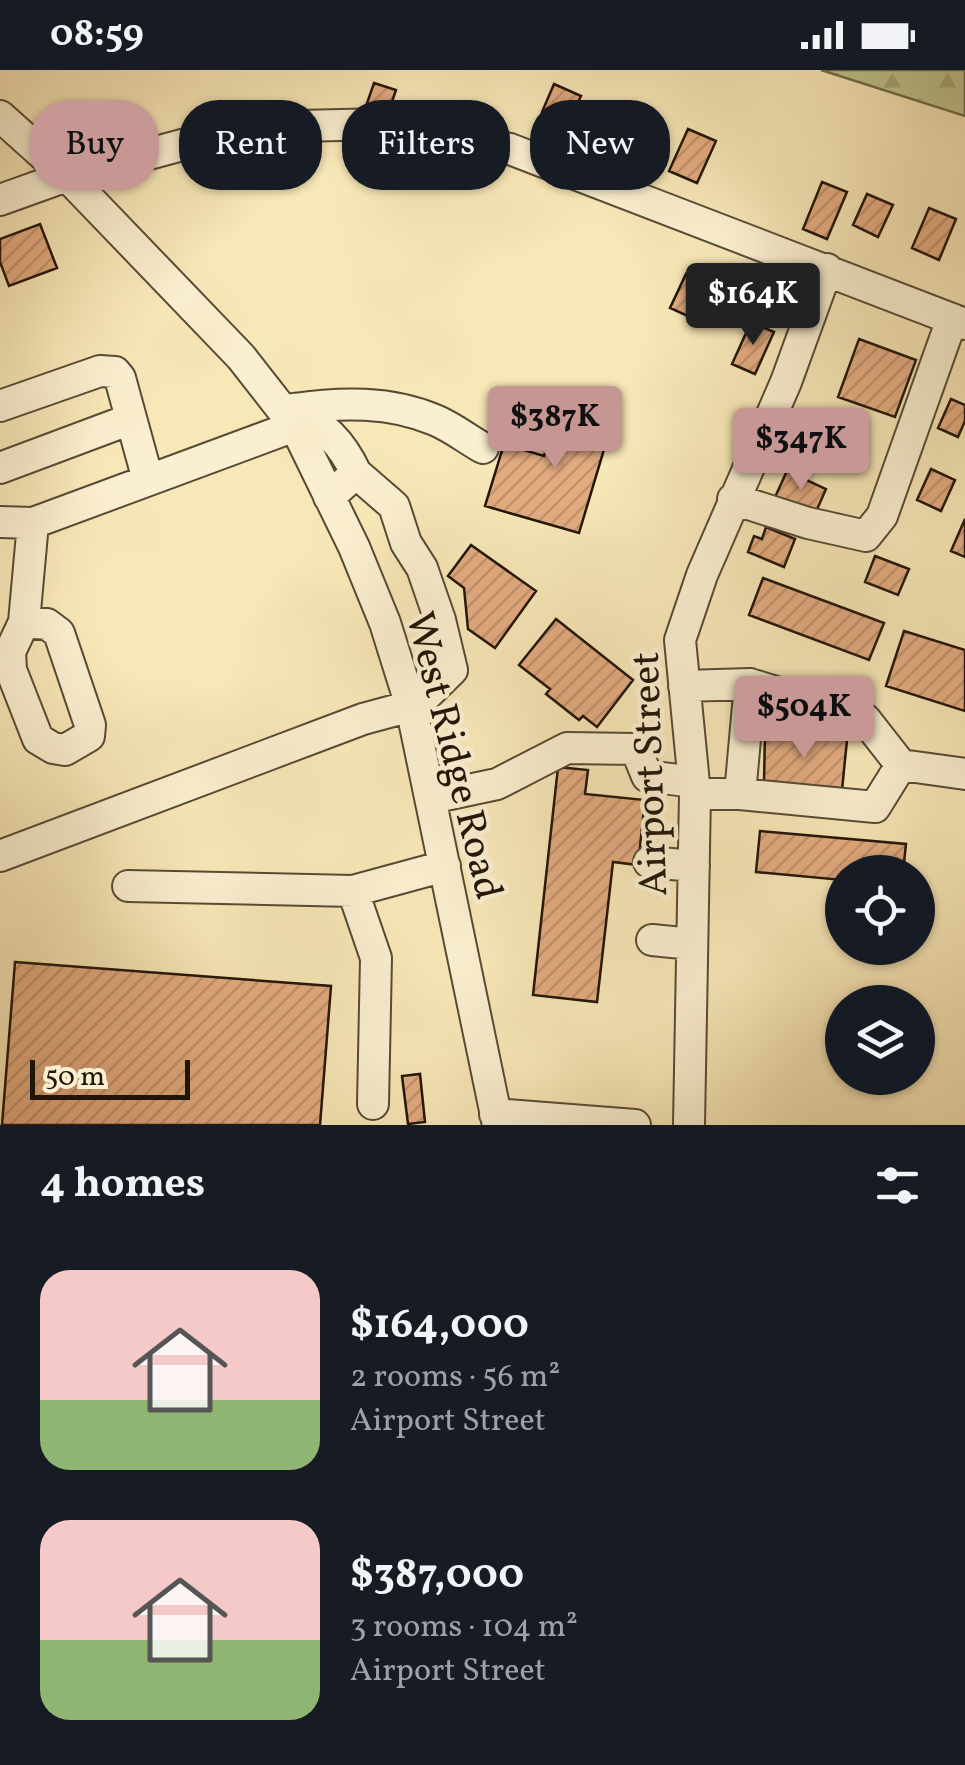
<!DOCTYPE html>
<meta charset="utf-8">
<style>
body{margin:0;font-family:Vollkorn,serif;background:#242831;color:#f1f3f6;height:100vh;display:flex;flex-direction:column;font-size:38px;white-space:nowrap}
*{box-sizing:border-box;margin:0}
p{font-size:32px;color:#9ea1a6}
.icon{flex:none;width:55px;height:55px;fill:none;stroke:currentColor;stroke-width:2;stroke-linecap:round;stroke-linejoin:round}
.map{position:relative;height:1055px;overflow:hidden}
.details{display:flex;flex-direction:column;background:#171b24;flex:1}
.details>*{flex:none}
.top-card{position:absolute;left:30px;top:30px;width:905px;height:90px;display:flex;gap:20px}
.controls{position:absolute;left:825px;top:785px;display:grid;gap:20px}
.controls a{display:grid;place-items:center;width:110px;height:110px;border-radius:50%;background:#171b24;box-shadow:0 2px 8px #0004;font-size:50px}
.scale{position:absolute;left:30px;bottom:25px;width:160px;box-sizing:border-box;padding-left:10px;border:5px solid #211508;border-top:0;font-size:28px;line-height:35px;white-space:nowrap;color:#211508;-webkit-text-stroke:8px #faefd0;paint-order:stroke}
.price{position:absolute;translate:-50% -85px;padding:0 22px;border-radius:10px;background:#c59692;color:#111;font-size:32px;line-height:65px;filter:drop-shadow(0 2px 5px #0008)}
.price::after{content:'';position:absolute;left:50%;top:60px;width:30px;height:22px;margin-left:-15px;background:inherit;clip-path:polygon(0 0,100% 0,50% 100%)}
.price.on{background:#222;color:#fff}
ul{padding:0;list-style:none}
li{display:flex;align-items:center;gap:30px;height:250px;padding:0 40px}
li span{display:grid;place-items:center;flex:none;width:280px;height:200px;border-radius:30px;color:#555}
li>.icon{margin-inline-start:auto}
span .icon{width:120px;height:120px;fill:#fffc;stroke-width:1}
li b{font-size:42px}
h2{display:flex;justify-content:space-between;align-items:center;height:120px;padding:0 40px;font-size:42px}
.chip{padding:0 35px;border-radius:40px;background:#171b24;box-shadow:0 2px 8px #0004;font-size:35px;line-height:90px}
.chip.on{background:#c59692;color:#111}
.status{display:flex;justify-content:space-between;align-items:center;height:70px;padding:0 50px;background:#171b24;direction:ltr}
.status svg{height:28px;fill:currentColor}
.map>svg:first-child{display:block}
</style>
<div class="status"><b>08:59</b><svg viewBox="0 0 49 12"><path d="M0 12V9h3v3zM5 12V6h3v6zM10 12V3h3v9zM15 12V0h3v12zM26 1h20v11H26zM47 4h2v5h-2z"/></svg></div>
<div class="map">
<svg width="965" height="1055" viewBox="0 0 965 1055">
<defs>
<pattern id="forest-firs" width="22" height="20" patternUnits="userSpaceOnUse" patternTransform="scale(2.5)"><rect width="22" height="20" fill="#bfc58d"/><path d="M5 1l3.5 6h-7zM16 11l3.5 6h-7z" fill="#a4a878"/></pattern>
<pattern id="building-hatch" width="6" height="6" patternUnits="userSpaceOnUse" patternTransform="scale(2.5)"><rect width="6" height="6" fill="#e3ab80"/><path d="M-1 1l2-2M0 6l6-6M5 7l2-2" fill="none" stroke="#c2926d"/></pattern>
</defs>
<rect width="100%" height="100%" fill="#f8e7b7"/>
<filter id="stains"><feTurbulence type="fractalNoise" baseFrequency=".002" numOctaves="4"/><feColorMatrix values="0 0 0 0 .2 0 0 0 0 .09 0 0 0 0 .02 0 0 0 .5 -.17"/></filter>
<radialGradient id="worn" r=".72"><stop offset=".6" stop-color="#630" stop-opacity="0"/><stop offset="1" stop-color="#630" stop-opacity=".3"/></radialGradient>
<!-- forest -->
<path fill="url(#forest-firs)" stroke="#706d4a" stroke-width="2.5" d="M821,0H965V46Z"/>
<!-- building -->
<path fill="url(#building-hatch)" stroke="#211508" stroke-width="2.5" d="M374,13L396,20L387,46L365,39Z
M554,14L581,26L568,54L542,42Z
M618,37L659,55L647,82L605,64Z
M688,59L716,71L697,113L669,101Z
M822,112L847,122L827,169L803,159Z
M867,124L893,135L878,167L853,155Z
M929,138L956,149L939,190L912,178Z
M40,154L57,198L9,216L0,192V169Z
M686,204L716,217L701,252L670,238Z
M751,252L774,262L755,304L732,294Z
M859,269L916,290L895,347L838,327Z
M578,325L617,336L579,463L485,436L504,374L544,386L548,372L563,376Z
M951,329L965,335V351L958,367L938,358Z
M931,399L955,410L941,441L917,430Z
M787,401L826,419L815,444L775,427Z
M965,449V487L951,481Z
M766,457L795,469L784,497L748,482L754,466L762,469Z
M471,475L536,521L495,578L468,559L464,518L448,506Z
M875,486L909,499L898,525L865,512Z
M763,508L884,553L869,590L749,545Z
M556,549L633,610L597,657L583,646L579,650L546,624L550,619L519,595Z
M904,561L965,580V641L886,616Z
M765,662L847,670L842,720L764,713Z
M558,697L588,700L585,724L645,730L638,795L613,792L597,932L533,925Z
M760,761L906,774L903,802H842V810L756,802Z
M15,892L331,916L320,1055H2Z
M420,1004L425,1052L408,1054L402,1006Z"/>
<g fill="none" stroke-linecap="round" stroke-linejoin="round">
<defs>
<path id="minor" d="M0,46L67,106L241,287L295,356L354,477L385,553L411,636L498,1055
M0,130L67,106L249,57L385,54L510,79L965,254
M0,336L100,301L115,302L120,308L148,410
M294,339C341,332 390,331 435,350C452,357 467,369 483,378
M289,342L294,339C324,356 341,371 356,403
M0,398L131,349
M329,427L356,403L394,436L406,473L422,498L440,550L452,600L412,639
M733,429L808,453L866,466L882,446L952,249
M0,452L33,453
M24,552L47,554L59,563L90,655L89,666L65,680L53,678L38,669L11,600L10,582L24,552L33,453L295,356
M684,616L750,614L865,649L901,695L965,704
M695,724H740L875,737L901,695
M740,724L750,614
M431,728L497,714L567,678L636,679L647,706L694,712
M0,786L363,649L411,636
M649,792L694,796
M128,816L353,821L445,796
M353,821L376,888L373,1034
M652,870L692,874
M495,1044L635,1055
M689,1055L695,724L680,570L702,505L786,312L827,199"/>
</defs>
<!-- minor casing -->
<use href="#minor" stroke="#574a34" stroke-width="34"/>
<!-- minor -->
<use href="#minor" stroke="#faefd0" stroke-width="30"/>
</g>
<g text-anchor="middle" stroke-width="9" stroke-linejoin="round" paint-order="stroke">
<!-- street labels -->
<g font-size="40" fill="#211508" stroke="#faefd0">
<text transform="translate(456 685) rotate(76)" y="14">West Ridge Road</text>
<text transform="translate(648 704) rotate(-92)" y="14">Airport Street</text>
</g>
</g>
<rect width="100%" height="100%" filter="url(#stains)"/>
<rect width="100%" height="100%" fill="url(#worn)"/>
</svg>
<div class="controls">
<a><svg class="icon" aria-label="locate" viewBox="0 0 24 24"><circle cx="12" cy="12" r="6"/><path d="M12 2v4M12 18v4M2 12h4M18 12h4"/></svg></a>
<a><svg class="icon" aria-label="layers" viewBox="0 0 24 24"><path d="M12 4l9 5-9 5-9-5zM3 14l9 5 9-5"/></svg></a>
</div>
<div class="scale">50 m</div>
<b class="price on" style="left:753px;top:278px">$164K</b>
<b class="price" style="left:555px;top:401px">$387K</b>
<b class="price" style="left:801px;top:423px">$347K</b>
<b class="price" style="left:804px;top:691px">$504K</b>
<div class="top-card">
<a class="chip on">Buy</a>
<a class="chip">Rent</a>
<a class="chip">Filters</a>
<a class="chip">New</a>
</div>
</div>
<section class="details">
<h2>4 homes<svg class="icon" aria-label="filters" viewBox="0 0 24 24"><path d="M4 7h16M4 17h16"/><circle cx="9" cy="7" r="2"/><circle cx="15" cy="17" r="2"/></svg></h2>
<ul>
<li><span style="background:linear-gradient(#f6c9c9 65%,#8fb573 0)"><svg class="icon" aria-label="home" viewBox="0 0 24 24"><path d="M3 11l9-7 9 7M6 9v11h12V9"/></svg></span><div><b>$164,000</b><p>2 rooms · 56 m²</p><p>Airport Street</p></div></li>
<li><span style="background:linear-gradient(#f6c9c9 60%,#8fb573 0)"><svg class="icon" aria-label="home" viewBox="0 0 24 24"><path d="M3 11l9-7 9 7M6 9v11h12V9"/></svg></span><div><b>$387,000</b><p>3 rooms · 104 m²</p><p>Airport Street</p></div></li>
</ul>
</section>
